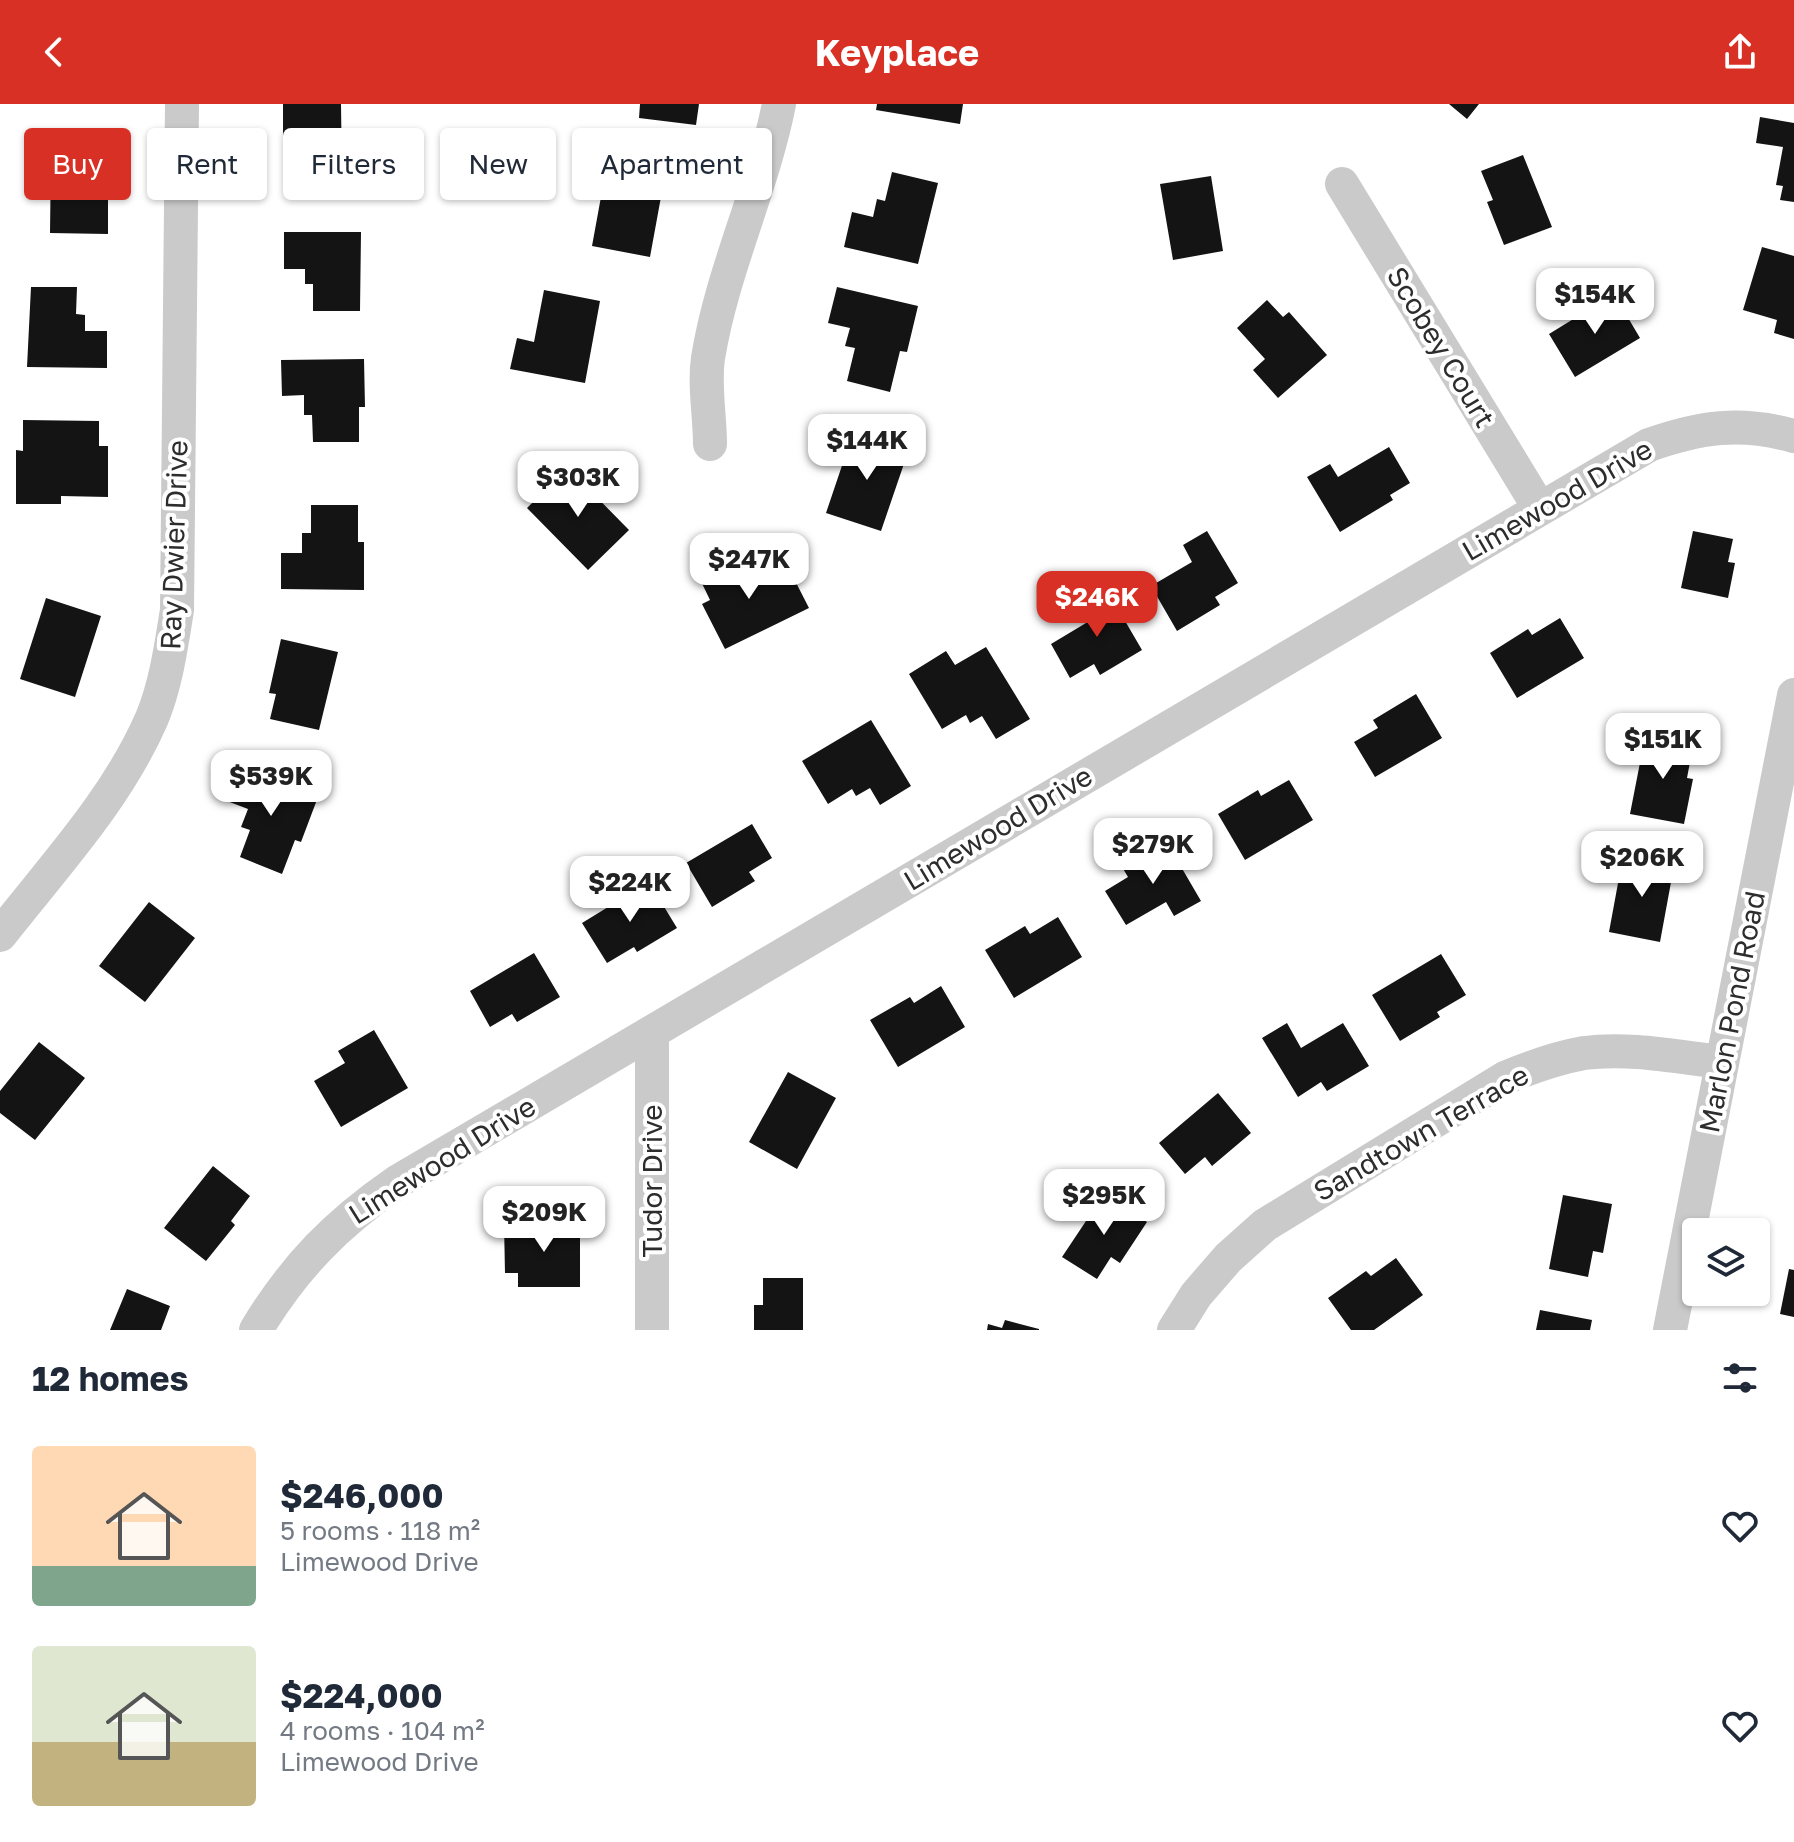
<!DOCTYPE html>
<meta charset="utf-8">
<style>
body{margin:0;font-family:"Golos Text",sans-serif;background:#f6f6f7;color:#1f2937;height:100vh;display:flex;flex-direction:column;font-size:30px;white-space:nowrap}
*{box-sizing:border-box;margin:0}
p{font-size:26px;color:#747a83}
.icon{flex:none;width:44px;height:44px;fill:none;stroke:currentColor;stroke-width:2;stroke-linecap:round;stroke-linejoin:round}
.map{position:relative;height:1226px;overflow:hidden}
.details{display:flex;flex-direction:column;background:#fff;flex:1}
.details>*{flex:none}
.top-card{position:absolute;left:24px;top:24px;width:800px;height:72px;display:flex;gap:16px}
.controls{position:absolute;left:1682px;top:1114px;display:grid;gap:16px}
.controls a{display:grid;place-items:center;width:88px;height:88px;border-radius:8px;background:#fff;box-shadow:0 2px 6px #0004;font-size:40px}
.price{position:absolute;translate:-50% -68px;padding:0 18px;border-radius:16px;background:#fff;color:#222;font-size:26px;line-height:52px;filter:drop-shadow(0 2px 4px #0008)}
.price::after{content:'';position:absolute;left:50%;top:48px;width:24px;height:18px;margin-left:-12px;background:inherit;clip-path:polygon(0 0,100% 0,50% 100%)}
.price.active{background:#d93025;color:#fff}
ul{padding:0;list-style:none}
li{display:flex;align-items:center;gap:24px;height:200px;padding:0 32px}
li span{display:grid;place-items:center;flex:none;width:224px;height:160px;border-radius:8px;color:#555}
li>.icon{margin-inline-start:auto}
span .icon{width:96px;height:96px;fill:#fffc;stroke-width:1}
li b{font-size:34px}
h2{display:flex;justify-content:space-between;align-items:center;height:96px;padding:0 32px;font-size:34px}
.chip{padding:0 28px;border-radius:8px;background:#fff;box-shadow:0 2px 6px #0004;font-size:28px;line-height:72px}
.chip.active{background:#d93025;color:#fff}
header{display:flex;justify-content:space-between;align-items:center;height:104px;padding:0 32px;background:#d93025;color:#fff;font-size:36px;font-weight:700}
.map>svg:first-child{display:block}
</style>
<header><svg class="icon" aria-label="back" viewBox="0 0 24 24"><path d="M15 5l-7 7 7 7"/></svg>Keyplace<svg class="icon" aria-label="share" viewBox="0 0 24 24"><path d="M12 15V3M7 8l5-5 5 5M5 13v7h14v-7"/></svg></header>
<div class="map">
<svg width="1794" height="1226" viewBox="0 0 1794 1226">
<rect width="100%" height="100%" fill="#fff"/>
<!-- building -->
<path fill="#141414" d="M283,0H341L342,73L283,72Z
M640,0H699L696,21L639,14Z
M877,0H963L960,20L876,6Z
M1449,0H1479L1467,15Z
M1760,13L1794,19V98L1780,96L1783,82L1776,81L1783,43L1756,39Z
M51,47L102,48L101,79H108V130L50,129Z
M1523,51L1552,123L1504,141L1487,98L1493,96L1481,67Z
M607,60L665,71L650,153L592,142Z
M892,68L938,79L918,160L844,143L852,108L873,113L877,95L885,97Z
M1211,72L1223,147L1173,156L1160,80Z
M284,128H361L360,207H313V180H305V165H284Z
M1762,143L1794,152V235L1774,229L1777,216L1743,206Z
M31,183H77L76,210L85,211V227H107V264L27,263Z
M837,183L918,202L907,248L900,247L890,288L847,277L855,244L845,242L850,224L828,219Z
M544,186L600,197L585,279L510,265L517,234L534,238Z
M1614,190L1640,234L1575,273L1549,230Z
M1267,196L1283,213L1289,208L1327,251L1278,294L1253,266L1265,255L1237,224Z
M364,255L365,303H359V338H313L312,311H304V291L282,292L281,256Z
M23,316L99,317V342H108V393L61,392V400H16V346L23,347Z
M853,329L908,348L881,427L826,409Z
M1389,343L1410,379L1390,391L1393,396L1340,428L1307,373L1330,360L1338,373Z
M568,364L629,426L588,466L527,404Z
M311,401H358V438H364V486L281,485V449H302V429H311Z
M1207,427L1238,479L1215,493L1220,501L1177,527L1151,482L1192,458L1183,441Z
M1693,427L1733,435L1728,458L1735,459L1728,494L1681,484Z
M729,453L740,476L756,468L760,474L787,461L809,504L725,545L702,500L710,496L697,469Z
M1107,486L1142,546L1100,571L1094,560L1070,574L1051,540L1086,519L1077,504Z
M46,494L101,512L75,593L20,575Z
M1560,514L1584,554L1517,594L1490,549L1528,525L1532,531Z
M281,535L338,548L319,626L270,615L276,590L269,589Z
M986,543L1030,615L996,635L982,612L970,619L966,611L942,625L909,570L946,547L955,561Z
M1416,590L1442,634L1375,673L1354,638L1378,624L1373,616Z
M871,616L911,682L880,701L870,684L856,692L852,685L828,700L802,657Z
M1645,633L1693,642L1687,674L1693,675L1684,720L1630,710Z
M241,663L318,693L301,738L295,736L282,770L240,753L250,726L241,723L248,705L227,697Z
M1289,676L1313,716L1245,756L1218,710L1258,686L1261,692Z
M752,720L772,754L749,768L755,777L712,803L686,759Z
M1166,737L1201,797L1174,812L1166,798L1126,821L1105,787L1128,773L1122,763Z
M1623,752L1674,762L1660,838L1609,828Z
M649,778L677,824L637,848L634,843L607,859L582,819Z
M149,798L195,834L145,898L99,862Z
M1058,813L1082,853L1014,894L985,846L1025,822L1030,830Z
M534,849L560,893L517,918L512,910L490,923L470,887Z
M1441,850L1466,891L1437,908L1440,913L1400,937L1372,891Z
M941,882L965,923L898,963L870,916L910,893L914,899Z
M1287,919L1301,944L1343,919L1369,962L1327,987L1321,978L1298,993L1262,934Z
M374,926L408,984L341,1023L314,977L345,959L338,947Z
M39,938L85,974L35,1036L0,1009V987Z
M788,968L836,994L797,1065L749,1038Z
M1218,989L1251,1029L1212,1062L1205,1053L1185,1070L1159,1039Z
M213,1062L250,1092L231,1117L235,1121L206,1157L164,1124Z
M1104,1090L1147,1118L1120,1159L1111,1153L1097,1175L1062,1153Z
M1563,1091L1612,1100L1603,1149L1593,1147L1588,1173L1549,1165Z
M504,1119H580V1183H518V1169H505Z
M1396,1154L1423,1191L1374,1226H1351L1328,1194L1366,1167L1371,1172Z
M1789,1165L1794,1166V1213L1780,1210Z
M763,1174H803V1226H754V1201H763Z
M127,1185L170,1202L161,1226H110Z
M1540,1206L1592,1216L1590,1226H1536Z
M1005,1216L1039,1225V1226H987L988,1220L1002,1224Z"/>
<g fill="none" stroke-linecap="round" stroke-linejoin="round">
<!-- minor -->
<path stroke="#cacaca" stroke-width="34" d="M1342,80L1540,405
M710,340C710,313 704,281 708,254C722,167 762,86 779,0
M0,831C54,762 117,695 152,614C166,580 171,543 177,506L182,0
M256,1226C294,1163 336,1120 397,1078L1649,341C1700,323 1740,317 1794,332
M652,1226V928
M1174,1226L1196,1191L1228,1154L1265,1121L1505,974C1531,963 1556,954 1584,949C1629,943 1677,953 1722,958
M1670,1226L1794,591"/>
</g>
<g text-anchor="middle" stroke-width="8" stroke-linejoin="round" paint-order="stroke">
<!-- street labels -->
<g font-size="28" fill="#2d2d2d" stroke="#fff">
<text transform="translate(1441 243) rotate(59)" y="10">Scobey Court</text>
<text transform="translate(1557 396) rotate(-30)" y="10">Limewood Drive</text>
<text transform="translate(174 441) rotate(-88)" y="10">Ray Dwier Drive</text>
<text transform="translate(998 724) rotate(-31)" y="10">Limewood Drive</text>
<text transform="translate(1732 908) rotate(-79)" y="10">Marlon Pond Road</text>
<text transform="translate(1421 1029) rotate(-30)" y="10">Sandtown Terrace</text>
<text transform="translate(442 1056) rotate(-32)" y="10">Limewood Drive</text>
<text transform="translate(652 1077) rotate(-90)" y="10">Tudor Drive</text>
</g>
</g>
</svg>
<div class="controls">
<a><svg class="icon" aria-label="layers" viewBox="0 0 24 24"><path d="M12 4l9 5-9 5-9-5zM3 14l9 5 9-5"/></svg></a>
</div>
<b class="price" style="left:1595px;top:232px">$154K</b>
<b class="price" style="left:867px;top:378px">$144K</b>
<b class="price" style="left:578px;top:415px">$303K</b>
<b class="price" style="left:749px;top:497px">$247K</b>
<b class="price active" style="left:1097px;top:535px">$246K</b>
<b class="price" style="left:1663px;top:677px">$151K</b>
<b class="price" style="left:271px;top:714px">$539K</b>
<b class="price" style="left:1153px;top:782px">$279K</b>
<b class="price" style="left:1642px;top:795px">$206K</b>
<b class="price" style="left:630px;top:820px">$224K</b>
<b class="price" style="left:1104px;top:1133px">$295K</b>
<b class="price" style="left:544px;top:1150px">$209K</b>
<div class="top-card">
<a class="chip active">Buy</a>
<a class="chip">Rent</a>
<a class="chip">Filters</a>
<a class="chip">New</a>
<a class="chip">Apartment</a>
</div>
</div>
<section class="details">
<h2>12 homes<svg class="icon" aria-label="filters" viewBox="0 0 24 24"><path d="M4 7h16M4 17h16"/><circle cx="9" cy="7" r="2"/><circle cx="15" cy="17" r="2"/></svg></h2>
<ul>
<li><span style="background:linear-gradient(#ffd9b3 75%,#7fa58c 0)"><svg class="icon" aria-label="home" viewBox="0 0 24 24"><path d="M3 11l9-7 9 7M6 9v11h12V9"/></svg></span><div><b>$246,000</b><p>5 rooms · 118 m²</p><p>Limewood Drive</p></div><svg class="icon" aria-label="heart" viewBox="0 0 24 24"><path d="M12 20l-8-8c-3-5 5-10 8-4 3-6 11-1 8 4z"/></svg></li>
<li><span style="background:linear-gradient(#dfe7d0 60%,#c2b280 0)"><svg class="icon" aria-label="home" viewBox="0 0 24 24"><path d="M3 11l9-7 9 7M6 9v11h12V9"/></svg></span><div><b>$224,000</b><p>4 rooms · 104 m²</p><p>Limewood Drive</p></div><svg class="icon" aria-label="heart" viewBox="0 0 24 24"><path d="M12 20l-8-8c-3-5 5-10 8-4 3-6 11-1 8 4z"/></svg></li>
</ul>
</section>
